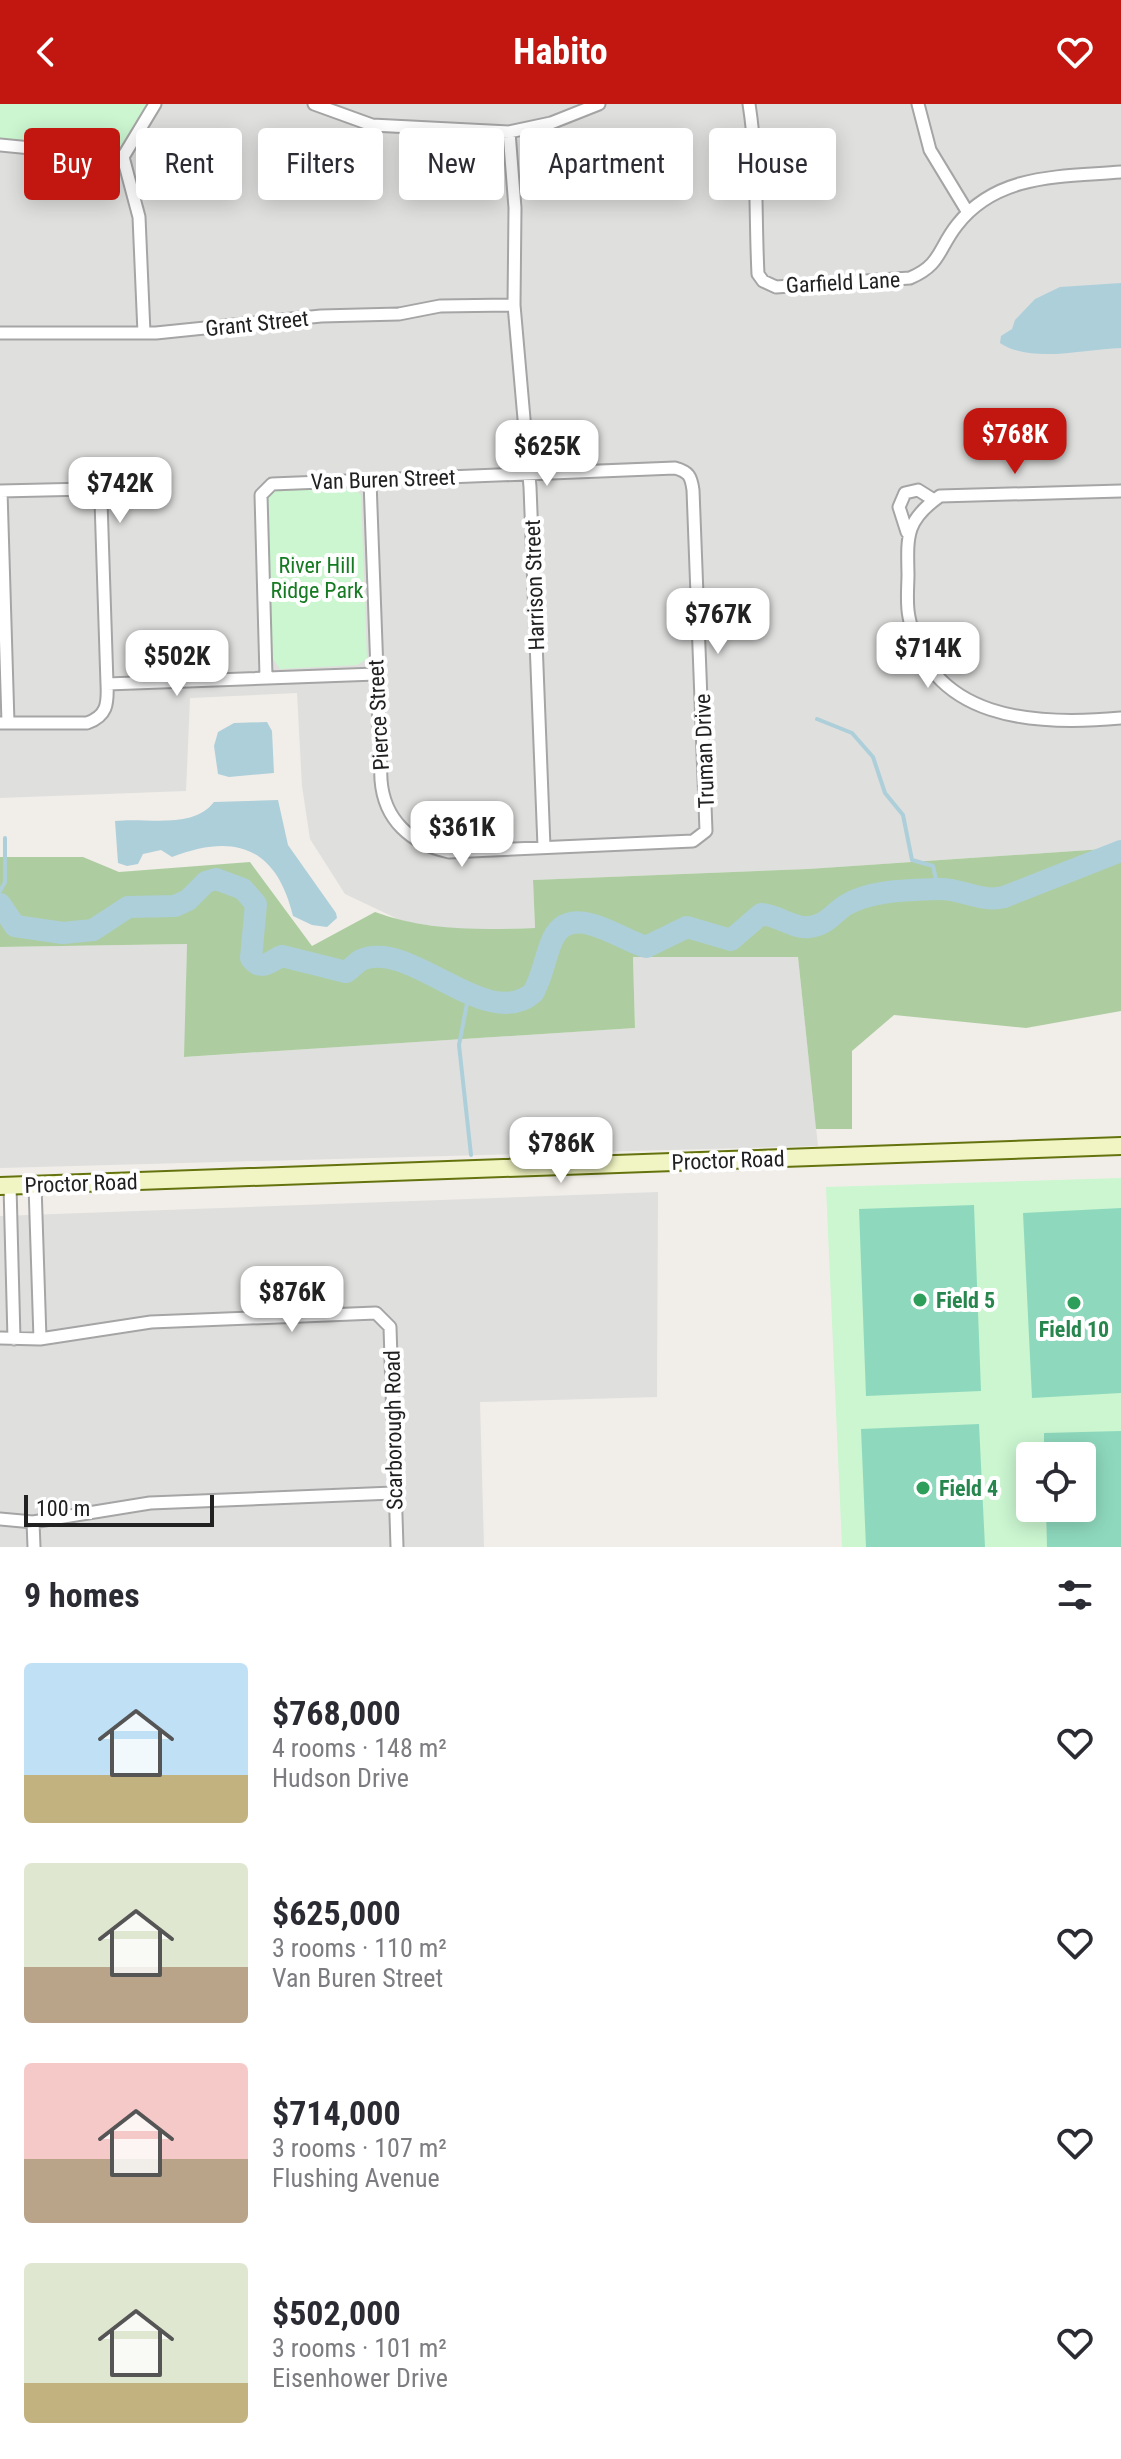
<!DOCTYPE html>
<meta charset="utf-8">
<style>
body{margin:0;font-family:"Roboto Condensed",sans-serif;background:#f2f2f3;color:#2b2b33;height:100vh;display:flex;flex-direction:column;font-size:30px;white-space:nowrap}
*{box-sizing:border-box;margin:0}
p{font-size:26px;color:#7c7c81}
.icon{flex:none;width:44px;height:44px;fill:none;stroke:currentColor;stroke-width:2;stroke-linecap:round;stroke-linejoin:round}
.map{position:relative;height:1443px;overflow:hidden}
.drawer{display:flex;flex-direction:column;background:#fff;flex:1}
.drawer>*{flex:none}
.guide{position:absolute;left:24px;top:24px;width:1074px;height:72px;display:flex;gap:16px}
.tools{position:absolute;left:1016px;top:1338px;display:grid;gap:16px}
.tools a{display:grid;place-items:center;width:80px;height:80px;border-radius:8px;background:#fff;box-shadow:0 4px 20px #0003;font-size:40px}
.scale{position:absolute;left:24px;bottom:20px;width:190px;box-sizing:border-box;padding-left:8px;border:4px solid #212121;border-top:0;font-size:22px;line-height:28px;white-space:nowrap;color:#212121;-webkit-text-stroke:6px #fff;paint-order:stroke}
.price{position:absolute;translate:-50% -68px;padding:0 18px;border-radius:16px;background:#fff;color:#222;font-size:26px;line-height:52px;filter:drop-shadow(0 2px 4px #0008)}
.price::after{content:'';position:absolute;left:50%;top:48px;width:24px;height:18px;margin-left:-12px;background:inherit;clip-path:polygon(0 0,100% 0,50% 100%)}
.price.current{background:#c21611;color:#fff}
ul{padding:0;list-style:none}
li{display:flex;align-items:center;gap:24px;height:200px;padding:0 24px}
li span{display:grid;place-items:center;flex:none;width:224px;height:160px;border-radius:8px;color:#555}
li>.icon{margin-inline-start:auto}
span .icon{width:96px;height:96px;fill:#fffc;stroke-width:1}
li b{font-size:34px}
h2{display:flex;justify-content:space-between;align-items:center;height:96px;padding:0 24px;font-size:34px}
.chip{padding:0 28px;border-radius:8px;background:#fff;box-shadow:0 4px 20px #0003;font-size:28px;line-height:72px}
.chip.current{background:#c21611;color:#fff}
header{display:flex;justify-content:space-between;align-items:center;height:104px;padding:0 24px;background:#c21611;color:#fff;font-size:36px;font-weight:700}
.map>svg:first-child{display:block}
</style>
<header><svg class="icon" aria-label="back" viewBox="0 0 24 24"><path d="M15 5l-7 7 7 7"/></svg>Habito<svg class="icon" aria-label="heart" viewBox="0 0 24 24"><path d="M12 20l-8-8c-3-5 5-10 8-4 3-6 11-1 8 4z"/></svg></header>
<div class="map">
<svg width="1121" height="1443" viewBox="0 0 1121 1443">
<rect width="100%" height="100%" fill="#f1eee9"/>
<!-- residential -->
<path fill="#dfdfde" d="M0,0H1121V739L1104,745L808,765L533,776L535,824L464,826L404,818L345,790L310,735L302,682L297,589L190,594L186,687L0,694Z
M187,840L185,953L635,924L633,853H798L818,1042L0,1064V843Z
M658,1088L657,1293L480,1298L484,1443H0V1112Z"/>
<!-- forest -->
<path fill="#adcda1" d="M1121,739V907L1026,924L894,911L852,947V1025H816L798,853H633L635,924L184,953L187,840L0,843V753H83L119,768L250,758L312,842L375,808C427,827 480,826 535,824L533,776L808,765L1104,745Z"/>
<!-- park -->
<path fill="#cbf6d0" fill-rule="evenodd" d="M0,0H148L124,40L114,45L0,35Z
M352,382L361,391L367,555L357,561L280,565L271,552L268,392L273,385Z
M1121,1074V1443H842L826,1083ZM1030,1352H1082V1404H1030Z"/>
<!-- pitch -->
<path fill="#8ed9be" d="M974,1101L981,1287L866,1292L859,1105Z
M1121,1104V1289L1032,1294L1023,1109Z
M979,1320L985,1443H866L861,1325Z
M1121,1327V1443H1047L1046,1404H1082V1352H1044V1329Z"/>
<!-- water -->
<path fill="#adcfda" d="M1121,179V244C1084,245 1032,260 1000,239L1001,232L1012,225L1015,216L1035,195L1060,183Z
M267,618L272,627L274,669L229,673L218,670L214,642L218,628L234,619Z
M278,696L288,741L336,809L337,814L327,823L312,821L293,812C276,742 234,729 172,753L161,746L143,750L138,760L127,762L118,759L115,717C147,713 192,726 214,698Z"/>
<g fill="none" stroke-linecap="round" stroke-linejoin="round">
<!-- stream -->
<path stroke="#adcfda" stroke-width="4" d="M817,615L852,629L873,653L885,689L903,711L912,756L933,762L938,785
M0,787L5,778V734
M469,889L459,941L471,1051"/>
<!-- river -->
<path stroke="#adcfda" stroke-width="22" d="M0,800L15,822L63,829L93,826L128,803L175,802L188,796L206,778L216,775L243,785L256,800L251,854C261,868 270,857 282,852L346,868C351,865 356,859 361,856C410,834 486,929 533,889C542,873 544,858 550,842C566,793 616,834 646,843L687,823L731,836L761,810C778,811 793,825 809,823C826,822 833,809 846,801C871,786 909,786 938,785C962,784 981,799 1004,793L1121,747"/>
<defs>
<path id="street" d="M314,0L372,21L509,28L551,19L599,0
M749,0C758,57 755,112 758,170L763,177L776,183L910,174C941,161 938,145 957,121C997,69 1062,73 1121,68
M918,0L930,46L967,107
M509,28L515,104L514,201L530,383L544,743
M0,41L123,53
M0,229H156L321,212L399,210L440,202L514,201
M144,229L139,113L123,53L155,0
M0,387L88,385L101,397L107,580
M1,387L8,619
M1121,387L940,392C906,416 907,431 908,470C908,483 906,499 909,513C929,617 1036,622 1121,614
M907,428L899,403L905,389L918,386L934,396
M266,572L261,391L272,380L675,364C689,368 691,372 693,386L706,727L693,737L449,748C411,740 384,716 381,676L370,377
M0,619H87C107,612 108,600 107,580L376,570
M35,1081L40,1235
M10,1082L14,1235
M0,1234L40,1235L151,1218L376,1209L390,1223L397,1443
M0,1415L33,1418L150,1399L393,1389
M33,1418L34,1443"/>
<path id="secondary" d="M0,1082L1121,1042"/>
</defs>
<!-- street casing -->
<use href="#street" stroke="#a5a5a5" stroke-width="15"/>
<!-- secondary casing -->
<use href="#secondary" stroke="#65730e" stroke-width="20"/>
<!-- street -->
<use href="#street" stroke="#fff" stroke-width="11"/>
<!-- secondary -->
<use href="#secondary" stroke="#f1f5c3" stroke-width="16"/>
</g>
<!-- markers -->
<g fill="#2e9e5b" stroke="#fff" stroke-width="3">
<circle cx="920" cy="1196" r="8"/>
<circle cx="1074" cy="1199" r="8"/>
<circle cx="923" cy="1384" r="8"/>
</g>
<g text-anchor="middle" stroke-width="8" stroke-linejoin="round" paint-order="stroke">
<!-- street labels -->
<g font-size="22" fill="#212121" stroke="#fff">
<text transform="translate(843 178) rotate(-3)" y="8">Garfield Lane</text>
<text transform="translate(257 219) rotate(-6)" y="8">Grant Street</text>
<text transform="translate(383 375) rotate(-2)" y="8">Van Buren Street</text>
<text transform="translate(534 481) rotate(-92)" y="8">Harrison Street</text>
<text transform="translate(378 611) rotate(-93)" y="8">Pierce Street</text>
<text transform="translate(704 647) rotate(-92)" y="8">Truman Drive</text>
<text transform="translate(728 1056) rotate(-2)" y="8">Proctor Road</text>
<text transform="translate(81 1079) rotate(-2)" y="8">Proctor Road</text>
<text transform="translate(393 1326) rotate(-91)" y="8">Scarborough Road</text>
</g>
<!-- park labels -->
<g font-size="22" fill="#157a21" stroke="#fff">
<text x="317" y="469">River Hill<tspan x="317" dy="25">Ridge Park</tspan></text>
</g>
<!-- leisure labels -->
<g font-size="22" font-weight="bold" fill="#27864d" stroke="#fff" text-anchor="start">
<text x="936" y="1204">Field 5</text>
<text x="1074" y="1233" text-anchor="middle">Field 10</text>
<text x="939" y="1392">Field 4</text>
</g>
</g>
</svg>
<div class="tools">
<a><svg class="icon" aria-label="locate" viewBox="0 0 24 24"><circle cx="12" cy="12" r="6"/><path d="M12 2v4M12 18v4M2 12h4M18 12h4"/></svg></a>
</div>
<div class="scale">100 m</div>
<b class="price current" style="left:1015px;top:372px">$768K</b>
<b class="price" style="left:547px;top:384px">$625K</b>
<b class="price" style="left:120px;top:421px">$742K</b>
<b class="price" style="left:718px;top:552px">$767K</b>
<b class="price" style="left:928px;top:586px">$714K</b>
<b class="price" style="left:177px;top:594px">$502K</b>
<b class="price" style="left:462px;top:765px">$361K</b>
<b class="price" style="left:561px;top:1081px">$786K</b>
<b class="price" style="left:292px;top:1230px">$876K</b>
<div class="guide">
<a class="chip current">Buy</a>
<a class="chip">Rent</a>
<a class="chip">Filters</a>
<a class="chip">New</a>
<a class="chip">Apartment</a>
<a class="chip">House</a>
</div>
</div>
<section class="drawer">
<h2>9 homes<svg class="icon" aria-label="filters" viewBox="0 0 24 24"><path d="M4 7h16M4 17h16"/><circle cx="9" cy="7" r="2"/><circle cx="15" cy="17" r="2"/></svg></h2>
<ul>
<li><span style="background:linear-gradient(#bfe0f5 70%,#c2b280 0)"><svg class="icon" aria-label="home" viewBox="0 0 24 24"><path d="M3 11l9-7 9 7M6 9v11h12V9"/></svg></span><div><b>$768,000</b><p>4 rooms · 148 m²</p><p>Hudson Drive</p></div><svg class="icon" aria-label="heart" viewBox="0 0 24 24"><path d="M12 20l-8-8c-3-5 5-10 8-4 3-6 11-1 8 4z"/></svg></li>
<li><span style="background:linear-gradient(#dfe7d0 65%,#b9a48a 0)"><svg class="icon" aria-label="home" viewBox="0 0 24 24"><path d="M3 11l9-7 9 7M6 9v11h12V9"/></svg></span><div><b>$625,000</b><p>3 rooms · 110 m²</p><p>Van Buren Street</p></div><svg class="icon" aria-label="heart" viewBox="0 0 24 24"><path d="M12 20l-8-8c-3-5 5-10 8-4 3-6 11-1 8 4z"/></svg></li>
<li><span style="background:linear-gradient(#f6c9c9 60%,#b9a48a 0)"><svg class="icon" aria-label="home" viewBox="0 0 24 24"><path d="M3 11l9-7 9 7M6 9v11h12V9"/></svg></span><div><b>$714,000</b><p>3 rooms · 107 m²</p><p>Flushing Avenue</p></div><svg class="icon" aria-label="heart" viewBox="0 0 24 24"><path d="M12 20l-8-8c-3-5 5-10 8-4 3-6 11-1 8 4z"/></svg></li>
<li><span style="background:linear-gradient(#dfe7d0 75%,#c2b280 0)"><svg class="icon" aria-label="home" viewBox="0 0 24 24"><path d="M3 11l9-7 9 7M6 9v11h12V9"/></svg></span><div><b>$502,000</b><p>3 rooms · 101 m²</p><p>Eisenhower Drive</p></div><svg class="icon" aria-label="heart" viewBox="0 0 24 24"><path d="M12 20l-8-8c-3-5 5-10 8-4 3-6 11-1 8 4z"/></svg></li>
</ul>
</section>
